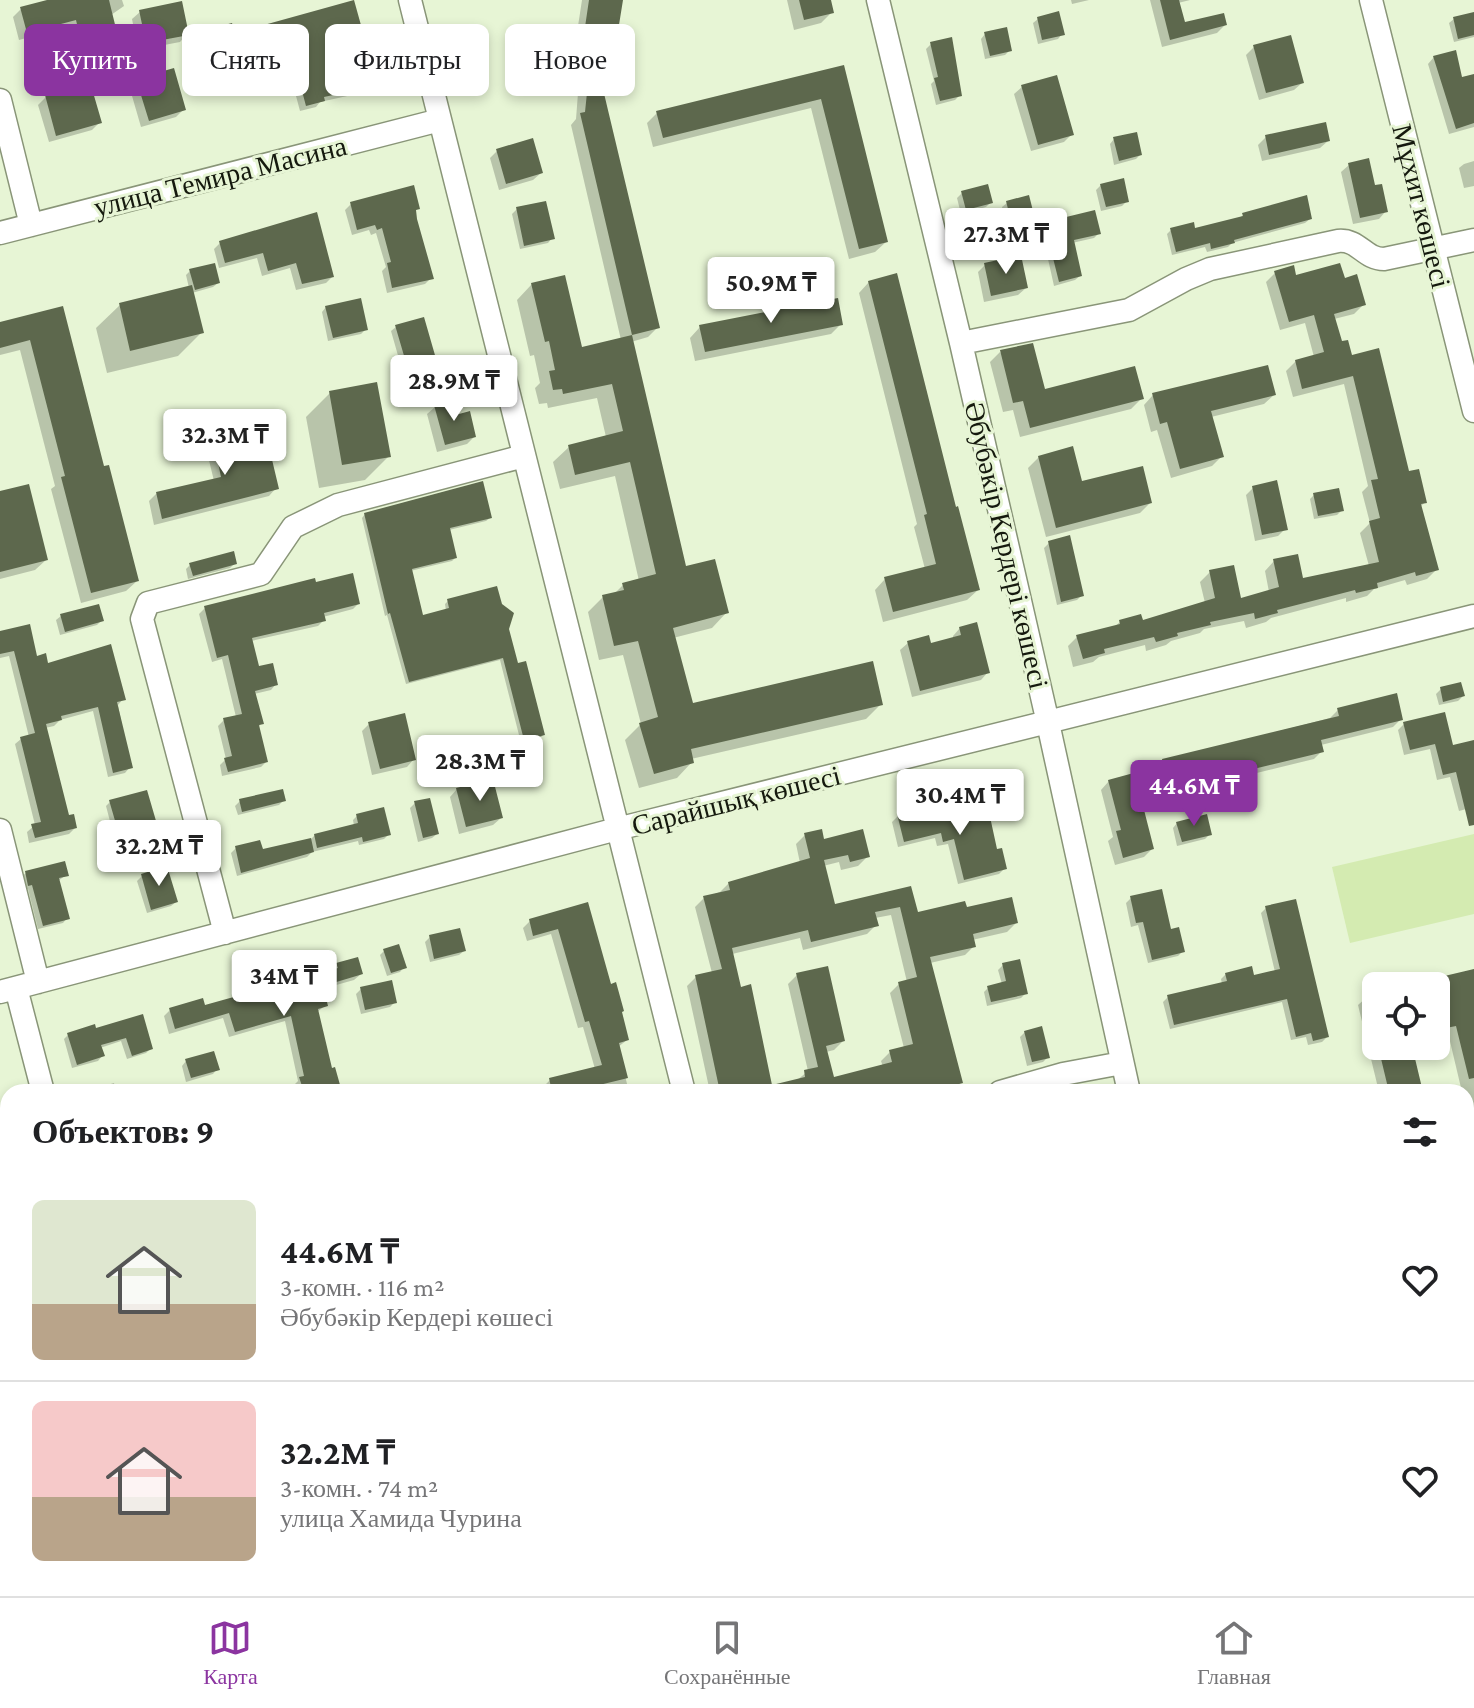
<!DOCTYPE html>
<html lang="ru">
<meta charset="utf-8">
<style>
body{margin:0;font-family:"Crimson Pro",serif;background:#f6f6f6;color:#202124;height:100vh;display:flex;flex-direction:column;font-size:30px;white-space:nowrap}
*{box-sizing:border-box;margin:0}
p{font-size:26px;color:#757577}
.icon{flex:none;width:44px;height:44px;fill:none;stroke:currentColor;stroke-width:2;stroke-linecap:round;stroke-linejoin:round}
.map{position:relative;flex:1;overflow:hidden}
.side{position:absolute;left:0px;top:1084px;width:1474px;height:512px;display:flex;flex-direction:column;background:#fff;border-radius:24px 24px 0 0;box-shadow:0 4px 12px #0003}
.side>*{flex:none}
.top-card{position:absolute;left:24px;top:24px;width:800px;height:72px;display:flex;gap:16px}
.controls{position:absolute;left:1362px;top:972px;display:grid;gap:16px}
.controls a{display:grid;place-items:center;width:88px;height:88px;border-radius:12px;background:#fff;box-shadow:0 4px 12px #0003;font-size:40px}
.price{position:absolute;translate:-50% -68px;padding:0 18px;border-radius:8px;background:#fff;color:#222;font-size:26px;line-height:52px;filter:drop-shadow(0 2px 4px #0008)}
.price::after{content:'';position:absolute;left:50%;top:48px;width:24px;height:18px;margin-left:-12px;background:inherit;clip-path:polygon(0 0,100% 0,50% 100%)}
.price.current{background:#8b34a0;color:#fff}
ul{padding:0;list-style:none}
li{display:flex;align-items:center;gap:24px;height:200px;padding:0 32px}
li+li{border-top:2px solid #e0e0e0}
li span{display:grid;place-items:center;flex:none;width:224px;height:160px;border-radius:12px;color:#555}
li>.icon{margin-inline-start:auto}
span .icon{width:96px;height:96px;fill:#fffc;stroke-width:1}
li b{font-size:34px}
h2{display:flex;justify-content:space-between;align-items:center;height:96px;padding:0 32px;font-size:34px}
.tag{padding:0 28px;border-radius:12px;background:#fff;box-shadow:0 4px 12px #0003;font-size:28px;line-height:72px}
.tag.current{background:#8b34a0;color:#fff}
.tabs{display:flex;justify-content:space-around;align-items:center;height:112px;border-top:2px solid #e0e0e0;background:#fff;font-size:22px;color:#757577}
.tabs a{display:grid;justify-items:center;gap:4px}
.tabs .current{color:#8b34a0}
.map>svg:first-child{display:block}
</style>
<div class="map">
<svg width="1474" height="1596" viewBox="0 0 1474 1596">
<rect width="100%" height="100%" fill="#e7f5d5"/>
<!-- green -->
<path fill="#d4ebb1" d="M1474,834V914L1350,943L1332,867Z"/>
<!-- shadow -->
<path fill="#0003" fill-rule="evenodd" d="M55,0H122L124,6L111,15L119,49L111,56L78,64L69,26L19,40L13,17L21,9Z
M582,0H621L608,86L602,91L658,327L648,337L631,342L684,569L727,612L712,628L673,638L691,705L881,704L866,719L691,759L692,762L677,778L639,788L625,740L641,724L623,655L599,660L588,612L603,597L614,594L623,585L639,581L615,476L560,489L553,462L569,447L606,437L597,398L548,408L547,403L539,404L535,388L540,383L534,355L530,356L517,300L532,284L580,349L621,340L571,125L576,119L578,93L568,91Z
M787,0H829L832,12L821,23L794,30Z
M1071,0H1089L1072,4Z
M1150,0H1190L1178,3L1183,25H1225L1217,33L1162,47Z
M352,2L377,84L370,91L320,102L316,107L300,111L284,51L258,58L257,53L202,69L194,41L200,34L234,35Z
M140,12L187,34L180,42L138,50L132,19Z
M1474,14V37L1454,42L1449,23L1454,19Z
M1038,19L1062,34L1058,39L1038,44L1033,23Z
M985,34L1010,50L1005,55L985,59L981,39Z
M931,44L960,95L955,100L936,105L931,84L934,81L926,49Z
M1254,47L1302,83L1294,90L1259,100L1246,55Z
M1434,57L1461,80L1474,76V127L1449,134L1428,64Z
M842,67L886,242L875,252L849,259L811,108L653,147L647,123L657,113Z
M137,81L184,109L176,117L141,127L130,89Z
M1022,87L1072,134L1064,142L1031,151L1014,94Z
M46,97L100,122L92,130L49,142L38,105Z
M1266,137L1328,141L1320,148L1262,161L1258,145Z
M1114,139L1140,155L1136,159L1114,165L1110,144Z
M497,151L541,173L533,180L499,190L490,158Z
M1474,161V186L1464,188L1459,168L1464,164Z
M1349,165L1374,187L1386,211L1379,219L1353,224L1341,172Z
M1101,185L1127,201L1122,206L1101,211L1096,190Z
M962,193L990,203L986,207L961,214L957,198Z
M1007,203L1033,219L1028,223L1007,228L1002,207Z
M351,204L418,208L414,212L431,278L425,284L387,293L382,271L386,267L376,233L371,235L369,230L352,235L345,210Z
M517,209L552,238L548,243L520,249L512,214Z
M315,214L332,277L326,283L296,290L290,268L262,276L257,258L219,268L214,249L220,243Z
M1243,215L1310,219L1305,223L1232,243L1228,247L1207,252L1205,247L1172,255L1167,234L1171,230H1194L1239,219Z
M1026,229L1099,233L1094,238L1072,243L1080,276L1075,280L1054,286L1046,250L1027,254L1022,233Z
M985,265L1026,288L1018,295L984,302L978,272Z
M190,271L218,283L213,287L192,293L202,332L178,356L107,373L96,328L120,305L189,288L186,275Z
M1275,273L1295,278L1343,280L1364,304L1354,314L1334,319L1341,344L1351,357L1408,474L1425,502L1420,507L1437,569L1427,579L1407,585L1405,580L1374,589L1367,596L1346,602V598L1271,618L1266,622L1246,628L1244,621L1204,629L1200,633L1171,641L1166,645L1146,651L1145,645L1099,657L1093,662L1073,667L1068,646L1077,637L1114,627L1120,622L1141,623L1205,603L1200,582L1210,572L1239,600L1269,592L1265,571L1274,561L1302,580L1369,566L1360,533L1370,523L1362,492L1368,486L1344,384L1293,397L1286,371L1296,361L1314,357L1305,323L1280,330L1266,282Z
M869,282L954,509L978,590L967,600L883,622L875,590L885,579L925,569L914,527L917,524L859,293Z
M326,307L366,329L361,334L328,341L322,312Z
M62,309L103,468L137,581L126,591L81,603L51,489L55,486L20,350L0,355V324Z
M841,324L831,334L695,361L690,338L700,327Z
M396,327L439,375L434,380L407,387L391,331Z
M1000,352L1043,391L1141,399L1131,409L1020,437L1013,410L1003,412L990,362Z
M330,393L389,456L365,480L319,488L306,417Z
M1153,395H1274L1264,404L1211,417L1222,456L1212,466L1171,478L1157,430L1151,432L1144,405Z
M435,407L458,416L474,437L467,444L437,452L427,414Z
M213,436L249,454L276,488L269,496L154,525L149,501L156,494L214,481L205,444Z
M1039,457L1081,484L1150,503L1140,513L1046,537L1028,468Z
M1253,488L1285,529L1278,536L1255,541L1246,495Z
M0,493L46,560L35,570L0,579Z
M1314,495L1342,510L1337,515L1314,519L1310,499Z
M365,514L490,518L486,521L449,530L455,558L452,561L410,571L422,617L446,611L445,604L448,601L507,629L516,665L543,735L540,738L518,743L522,758L517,763L498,768L494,748L498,744L520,739L500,660L406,684L387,615L385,616L362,518Z
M1049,543L1082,595L1077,600L1057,605L1044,548Z
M235,563L230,568L188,579L186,569L190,565Z
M315,584L358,604L353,609L323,617L324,620L318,626L251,641L258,668L276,684L271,690L254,694L261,724L258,727L266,762L261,767L222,776L220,765L226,759L218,726L224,720L236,717L222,659L212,662L199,614L205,608Z
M61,616L101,621L97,625L60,635L56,620Z
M960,628L988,672L981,680L912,697L900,650L908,643L930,645L953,639V636Z
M0,633L46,665L123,699L118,705L130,767L125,773L108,777L93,711L60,720L54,726L45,728L68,818L75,828L69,834L29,843L27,832L35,825L15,744L21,739L29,737L9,656L0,658Z
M1441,689L1463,696L1458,701L1439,705L1436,694Z
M1338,710L1401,719L1393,727L1321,745L1322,751L1314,759L1150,799L1151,803L1142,811L1152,849L1144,857L1115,865L1108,841L1113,837L1101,790L1109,781L1155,769L1163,761L1330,718Z
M369,724L414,759L407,767L372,775L362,731Z
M1404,724L1451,748L1474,747V807L1459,811L1450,777L1437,780L1430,749L1404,755L1398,730Z
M457,789L501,818L493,825L459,834L450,797Z
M240,801H283L279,805L238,815L235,806Z
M110,802L158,837L154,842L118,852L106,806Z
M415,803L437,834L432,838L418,842L410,808Z
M357,816L389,834L384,839L359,845L358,841L312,852L307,857L237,876L231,853L236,848L261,852L310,840L315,835L354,826L353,820Z
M898,816L921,820L996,852L1005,868L999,874L958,884L948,844L937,846L935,838L898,847L892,822Z
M1177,823L1210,834L1205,839L1177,846L1173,828Z
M805,835L867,857L858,866L841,870L839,862L823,866L833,906L910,888L916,914L965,910L1016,923L1007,932L972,940L974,946L965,955L930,963L960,1083L951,1092H710L687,986L696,977L712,973L695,907L704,898L720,892L729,883L800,863L796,844ZM891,915L907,982L899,984L890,993L904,1048L890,1052L881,1061L883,1067L833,1079L826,1052L834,1050L843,1041L797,975L788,984L808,1071L796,1081L771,1087L740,989L732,954L800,938L803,950L867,934L876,925L875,918Z
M166,869L176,902L171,906L147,913L137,881L142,876Z
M26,873L66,875L58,881L67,918L63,923L38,929L28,889L24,890L21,877Z
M1131,898L1169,932L1183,951L1178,956L1148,963L1138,925L1131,927L1126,903Z
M587,905L627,1040L618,1047L629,1092H544L543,1087L550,1080L595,1069L583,1027L578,1028L551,934L527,941L523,928L530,921Z
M1266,908L1327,1037L1322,1042L1308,1045L1306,1037L1291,1040L1282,1002L1170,1029L1163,1002L1168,997L1222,984L1221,979L1226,974L1253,977L1275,972L1261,913Z
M430,937L464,951L459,955L430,962L425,942Z
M384,951L404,967L400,972L387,976L380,955Z
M337,965L361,974L354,980L322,989L326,1005L317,1012L334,1092H296L294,1085L298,1081L285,1021L229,1037L223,1018L169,1034L164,1016L170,1010L204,1007L330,972Z
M1003,965L1026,993L1021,998L987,1006L984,992L988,988L1002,984L998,970Z
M1471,972L1474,985V1148L1466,1150V1092H1462L1448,1033L1436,1036V986H1413Z
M361,989L395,1002L390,1007L361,1014L356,994Z
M1376,995V1046H1410L1421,1092H1379L1358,1005L1367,997Z
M142,1017L151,1048L146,1053L127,1059L121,1041L100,1048L102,1056L98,1061L72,1068L64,1039L68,1035L95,1031Z
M1025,1032L1048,1057L1043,1062L1027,1066L1020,1037Z
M186,1061L217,1069L213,1074L186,1082L182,1066Z
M114,1083L116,1092H87L88,1091Z
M372,1087L374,1092H355Z
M1079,1087L1080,1092H1061Z
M0,1114L2,1119L7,1118L8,1120V1205L0,1208Z
M1466,1192L1474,1226V1339L1466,1341Z
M6,1231H8V1253L5,1254L1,1236Z
M8,1279V1307L0,1309V1281Z
M4,1503L8,1519L0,1525V1504Z
M8,1558V1588H37L39,1596H5L0,1586V1560Z
M190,1588H257V1591L290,1588L292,1596H193Z
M339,1588H395L396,1591L390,1596H308Z
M419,1588H476L443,1596H421Z
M874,1588H949L937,1596H876Z
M1031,1588H1064L1066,1596H1033Z
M1114,1588H1260V1590L1254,1596H1126Z"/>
<!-- building -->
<path fill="#5d684d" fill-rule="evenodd" d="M47,0H109L121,49L85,58L76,20L27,33L20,7Z
M354,0L364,36L368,35L379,85L324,97L325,101L306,106L290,46L265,53L263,48L208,63L199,32L232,23L235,33Z
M589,0H623L609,87L602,85L660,328L632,335L580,113L585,112L588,83L577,81Z
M799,0H831L834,13L804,20Z
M1160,0H1179L1185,22L1224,13L1227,25L1170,40Z
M182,1L189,35L146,43L139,10Z
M1059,11L1065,35L1042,40L1037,17Z
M1474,12V35L1458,39L1453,17Z
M1007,27L1012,51L990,56L984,32Z
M1291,35L1304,83L1266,93L1253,45Z
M952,37L962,96L940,101L934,78L938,77L930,42Z
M1456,50L1462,77L1474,74V123L1456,129L1433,56Z
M844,65L888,242L859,249L821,99L663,138L656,111Z
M174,68L186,110L149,121L136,79Z
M1057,75L1074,135L1038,145L1021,85Z
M90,82L102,123L56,136L45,95Z
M1326,122L1330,141L1269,155L1265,135Z
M1137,132L1142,155L1119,161L1113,137Z
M533,138L543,173L506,184L496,149Z
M1369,158L1375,185L1382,184L1388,212L1360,218L1348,163Z
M1124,178L1129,202L1106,207L1100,184Z
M988,184L993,203L966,210L961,191Z
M414,185L420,209L416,210L417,219L434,279L392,288L387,263L391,262L382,228L377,230L375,225L357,230L350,202Z
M1029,195L1035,219L1012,225L1006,201Z
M1307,195L1312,219L1234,240L1235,243L1211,249L1210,243L1176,252L1170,228L1194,222L1195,228L1243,216L1242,213Z
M546,201L555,239L524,246L516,207Z
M1095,210L1101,234L1074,240L1082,276L1059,282L1050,246L1031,251L1025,227Z
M317,212L334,277L302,284L296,263L268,271L263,253L225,263L219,241Z
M1021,255L1028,288L991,296L984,263Z
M215,263L220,283L195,290L189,269Z
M1340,263L1345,278L1357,274L1366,305L1334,314L1342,341L1348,340L1352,355L1379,348L1409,471L1419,469L1427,503L1421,504L1439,570L1416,576L1415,572L1377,583L1378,588L1356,593L1355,590L1277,610L1278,613L1255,619L1254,613L1210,622L1211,625L1177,633L1178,636L1156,642L1154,637L1104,649L1105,653L1083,659L1076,635L1120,624L1119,620L1141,614L1143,620L1215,598L1209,570L1234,565L1241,598L1279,587L1273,559L1298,554L1303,578L1379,562L1369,521L1380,518L1371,480L1378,479L1353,376L1302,389L1295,360L1324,352L1314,315L1289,322L1274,271L1294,265L1296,275Z
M897,273L956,507L958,506L980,590L893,612L884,577L936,564L924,515L927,514L868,281Z
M565,275L582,347L632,335L686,566L715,559L729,613L673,628L693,703L873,661L883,705L691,749L694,763L654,774L639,723L658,717L638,641L614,646L602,595L624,590L622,583L656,574L630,462L575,475L568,445L623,431L612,384L563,394L562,389L553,390L549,371L555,370L549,341L545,342L531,283Z
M192,285L204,333L130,351L119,303Z
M361,298L368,330L333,338L325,306Z
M838,298L843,325L705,352L699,325Z
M63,306L104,466L109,465L139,581L91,593L61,477L65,476L30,340L0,348V322Z
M424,317L441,376L412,383L395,325Z
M1033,343L1045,389L1135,366L1144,399L1030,428L1023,401L1013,403L1000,350Z
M1268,365L1276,395L1211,411L1224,457L1180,469L1167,422L1160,424L1152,393Z
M377,382L391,457L342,465L329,391Z
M456,399L459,414L470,411L476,437L445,445L434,405Z
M245,427L251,451L269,447L279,489L162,519L156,492L221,477L212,434Z
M1073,446L1082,481L1143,466L1152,503L1056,528L1038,456Z
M1277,480L1288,530L1262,535L1252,486Z
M483,481L492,518L450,528L457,558L412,569L423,615L449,608L447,599L497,586L502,604L514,613L509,629L518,663L526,661L545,735L524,740L503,658L409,682L390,613L388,614L364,513Z
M29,484L48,560L0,572V491Z
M1339,488L1344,511L1318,516L1313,493Z
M1070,535L1084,596L1061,602L1048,541Z
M234,551L237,564L193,576L189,563Z
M353,573L360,604L324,613L326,621L252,638L259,666L273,663L278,685L255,691L264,724L259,725L268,762L228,772L224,758L232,756L223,718L242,714L228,655L217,658L204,606L315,578L316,582Z
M99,604L104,621L65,632L60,614Z
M977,622L990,673L920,691L907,641L929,635L931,643L961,635L959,627Z
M30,624L37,656L46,653L48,663L111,644L126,700L117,702L133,768L113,773L98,707L61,716L62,720L46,724L69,815L74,814L77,828L35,838L31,824L41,822L20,737L35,733L14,651L0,654V631Z
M1461,682L1465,696L1443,702L1440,687Z
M1397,693L1403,720L1321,740L1324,752L1150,794L1153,803L1143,806L1154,849L1123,858L1116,831L1121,830L1108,780L1163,765L1162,759L1339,716L1337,708Z
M1445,712L1453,745L1474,740V825L1469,826L1456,772L1443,775L1435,744L1410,750L1403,722Z
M405,713L416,760L380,769L368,722Z
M518,737L524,759L503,764L497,742Z
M493,779L503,818L466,827L456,788Z
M283,789L286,801L242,812L239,799Z
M147,790L161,838L123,848L109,800Z
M430,798L439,834L423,838L414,801Z
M987,803L997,849L1002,848L1007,869L964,880L954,839L943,842L941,833L904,842L897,814L921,809L923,818Z
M384,807L391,835L363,842L362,837L317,848L314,834L358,823L356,814Z
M1207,814L1212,835L1182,842L1176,822Z
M822,829L824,839L863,829L870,857L850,862L848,855L824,860L835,904L911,886L918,912L965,901L967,907L1012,897L1018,923L973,934L976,947L930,957L963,1083L928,1092H720L695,975L722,969L703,896L730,890L728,882L810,858L804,833ZM900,907L917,977L898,982L913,1044L889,1050L892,1062L834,1077L826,1046L845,1041L828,966L796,973L818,1067L804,1070L805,1077L772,1085L751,984L741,987L732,948L808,930L811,942L879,926L875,912Z
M311,838L314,852L241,873L235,846L260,840L263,849Z
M65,861L69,876L59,878L70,919L43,926L32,885L28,886L25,871Z
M167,866L178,902L151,910L141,874Z
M1162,889L1171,929L1179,927L1185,952L1152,960L1143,922L1136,923L1130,896Z
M1296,899L1329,1037L1313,1041L1311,1033L1296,1037L1287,999L1174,1025L1167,995L1227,981L1225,973L1252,966L1254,975L1280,969L1265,906Z
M588,902L611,984L616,982L624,1011L622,1012L629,1040L619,1043L628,1078L591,1087L592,1092H552L549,1078L602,1065L589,1021L585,1022L558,929L533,936L529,919Z
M460,928L466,951L434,959L429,935Z
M399,944L407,968L391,973L383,949Z
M358,957L363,974L323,986L328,1006L318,1009L332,1068L335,1067L342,1092H304L299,1077L304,1076L291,1016L235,1032L229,1013L175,1029L169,1008L203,998L205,1005L338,968L336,963Z
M1020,959L1028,994L991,1002L987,986L1006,981L1002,963Z
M1474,969V1078L1469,1079L1456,1026L1436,1030V978Z
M392,980L397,1003L365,1010L360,987Z
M143,1014L153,1049L132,1056L126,1038L101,1045L105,1056L77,1065L67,1033L95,1024L96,1028Z
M1042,1026L1050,1058L1032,1062L1024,1031Z
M1378,1046H1412L1423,1092H1389Z
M214,1051L220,1070L191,1078L185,1059Z"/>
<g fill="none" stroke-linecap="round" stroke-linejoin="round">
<defs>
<path id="minor" d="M410,0L684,1092
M878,0L961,343L1048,723L1129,1092
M1371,0L1474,411
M0,100L31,225
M0,233L440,120
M961,343L1129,310L1186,279L1210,269L1338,241C1359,239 1364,259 1384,259L1474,240
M0,830L38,982
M225,933L142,619L148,603L261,574L293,527L338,505L524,456
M16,988L43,1092
M0,992L617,829L1474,616
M1000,1092L1063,1074L1122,1063
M1466,1386L1474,1384
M809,1588L812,1596
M616,1596L648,1588"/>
</defs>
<!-- minor casing -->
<use href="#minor" stroke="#899578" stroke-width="25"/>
<!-- minor -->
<use href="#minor" stroke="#fff" stroke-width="22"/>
</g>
<g text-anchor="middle" stroke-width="6" stroke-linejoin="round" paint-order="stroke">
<!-- street labels -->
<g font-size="28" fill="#15190e" stroke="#e7f5d5">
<text transform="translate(220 176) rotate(-14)" y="10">улица Темира Масина</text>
<text transform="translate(1422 206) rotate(76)" y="10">Мұхит көшесі</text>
<text transform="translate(1007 545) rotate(77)" y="10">Әбубәкір Кердері көшесі</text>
<text transform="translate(736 800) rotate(-14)" y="10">Сарайшық көшесі</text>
</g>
</g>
</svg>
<div class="controls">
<a><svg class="icon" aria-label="locate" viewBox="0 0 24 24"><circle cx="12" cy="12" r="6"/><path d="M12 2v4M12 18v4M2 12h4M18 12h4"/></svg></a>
</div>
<b class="price" style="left:1006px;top:276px">27.3M ₸</b>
<b class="price" style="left:771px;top:325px">50.9M ₸</b>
<b class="price" style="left:454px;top:423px">28.9M ₸</b>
<b class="price" style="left:225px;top:477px">32.3M ₸</b>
<b class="price" style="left:480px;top:803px">28.3M ₸</b>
<b class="price current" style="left:1194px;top:828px">44.6M ₸</b>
<b class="price" style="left:960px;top:837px">30.4M ₸</b>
<b class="price" style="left:159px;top:888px">32.2M ₸</b>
<b class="price" style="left:284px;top:1018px">34M ₸</b>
<div class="top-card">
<a class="tag current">Купить</a>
<a class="tag">Снять</a>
<a class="tag">Фильтры</a>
<a class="tag">Новое</a>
</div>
<section class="side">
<h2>Объектов: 9<svg class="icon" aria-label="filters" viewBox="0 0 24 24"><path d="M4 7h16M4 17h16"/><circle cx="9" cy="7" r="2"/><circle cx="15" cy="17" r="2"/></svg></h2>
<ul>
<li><span style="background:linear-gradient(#dfe7d0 65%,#b9a48a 0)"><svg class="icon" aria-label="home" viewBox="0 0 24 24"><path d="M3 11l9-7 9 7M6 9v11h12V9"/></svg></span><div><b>44.6M ₸</b><p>3-комн. · 116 m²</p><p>Әбубәкір Кердері көшесі</p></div><svg class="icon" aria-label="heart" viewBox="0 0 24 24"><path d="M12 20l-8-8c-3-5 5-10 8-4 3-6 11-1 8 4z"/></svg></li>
<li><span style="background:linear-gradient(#f6c9c9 60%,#b9a48a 0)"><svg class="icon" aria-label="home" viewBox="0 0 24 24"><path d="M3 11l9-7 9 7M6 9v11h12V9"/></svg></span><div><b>32.2M ₸</b><p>3-комн. · 74 m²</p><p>улица Хамида Чурина</p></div><svg class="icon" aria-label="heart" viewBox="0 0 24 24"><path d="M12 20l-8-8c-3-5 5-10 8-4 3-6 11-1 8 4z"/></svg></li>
</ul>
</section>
</div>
<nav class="tabs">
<a class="current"><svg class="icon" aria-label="map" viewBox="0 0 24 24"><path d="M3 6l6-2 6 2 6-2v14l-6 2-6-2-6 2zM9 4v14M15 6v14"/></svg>Карта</a>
<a><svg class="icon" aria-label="saved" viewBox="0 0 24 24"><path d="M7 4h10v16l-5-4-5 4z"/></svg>Сохранённые</a>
<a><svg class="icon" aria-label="home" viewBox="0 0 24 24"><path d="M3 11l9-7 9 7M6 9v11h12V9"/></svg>Главная</a>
</nav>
